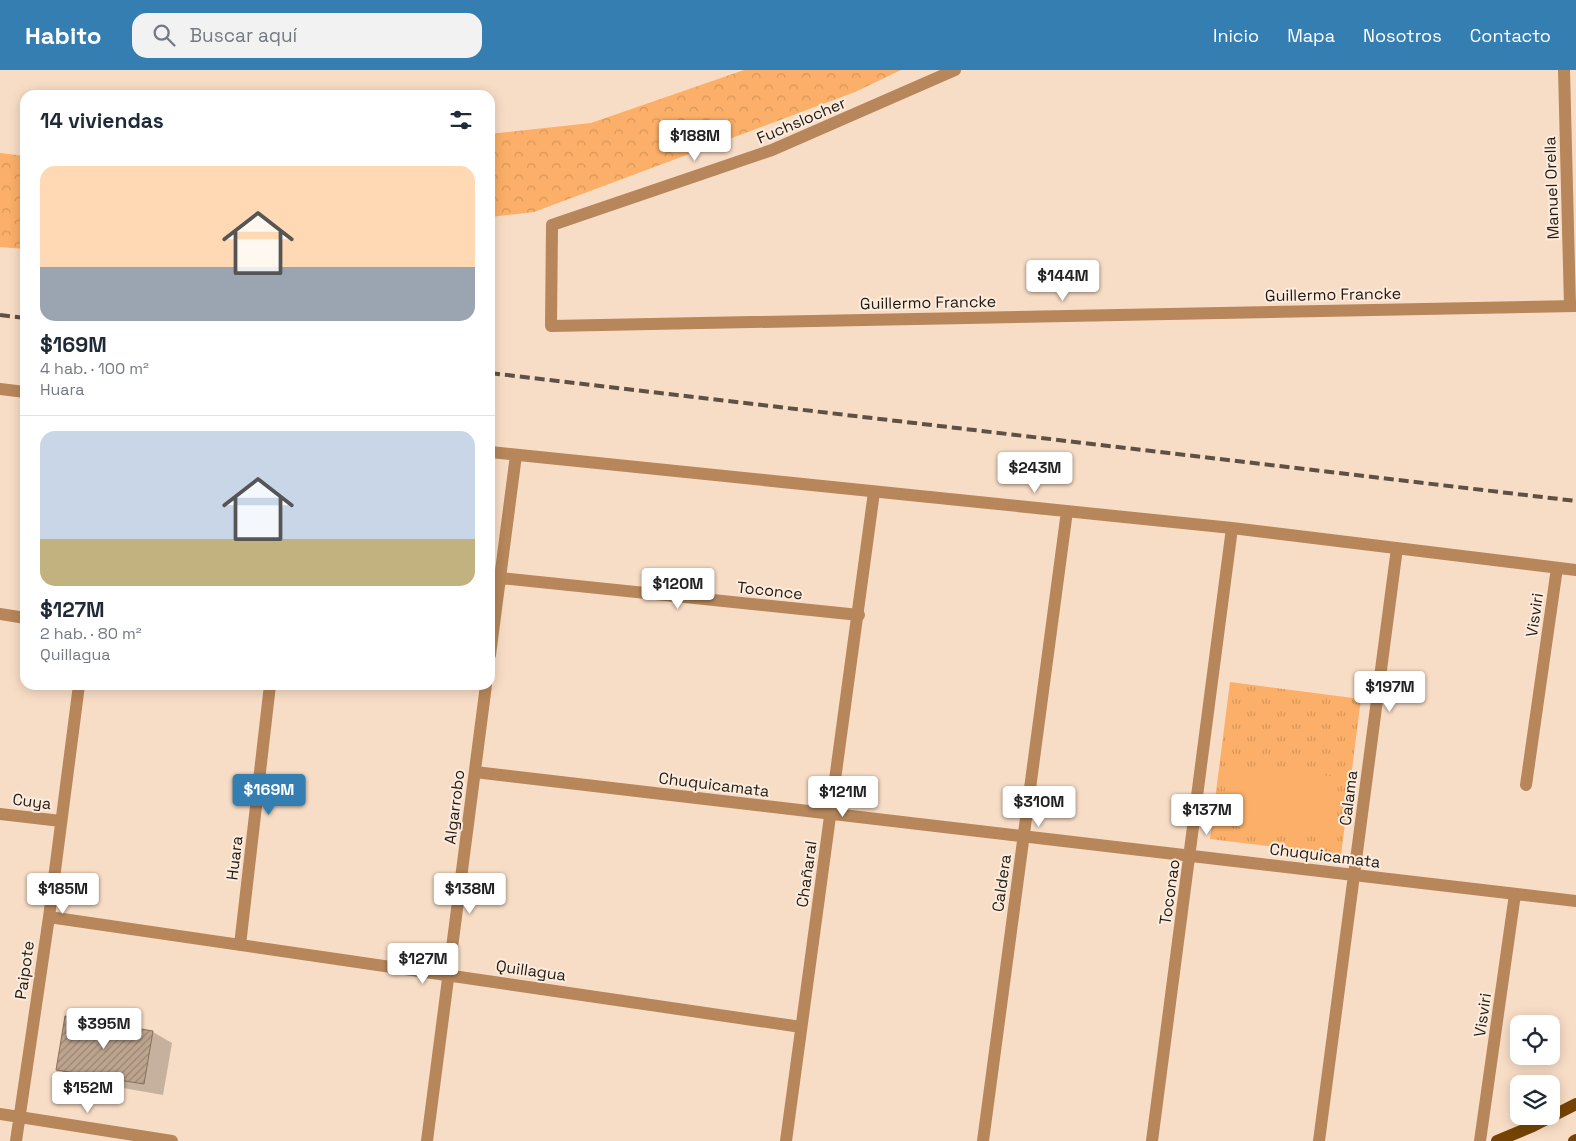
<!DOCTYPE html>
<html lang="es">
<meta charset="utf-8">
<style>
body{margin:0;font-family:"Space Grotesk",sans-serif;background:#f2f2f3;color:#1f2937;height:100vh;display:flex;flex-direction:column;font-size:19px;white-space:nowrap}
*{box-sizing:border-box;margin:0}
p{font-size:16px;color:#747a83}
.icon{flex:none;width:28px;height:28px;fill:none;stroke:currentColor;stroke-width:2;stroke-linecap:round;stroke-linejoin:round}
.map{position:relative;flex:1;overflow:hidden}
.drawer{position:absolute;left:20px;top:20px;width:475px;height:600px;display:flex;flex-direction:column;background:#fff;border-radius:15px;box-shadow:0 2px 12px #0003}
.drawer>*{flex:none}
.controls{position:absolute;left:1510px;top:945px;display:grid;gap:10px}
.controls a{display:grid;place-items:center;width:50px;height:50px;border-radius:10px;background:#fff;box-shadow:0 2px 12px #0003;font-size:25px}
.price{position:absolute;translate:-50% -42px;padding:0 11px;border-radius:5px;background:#fff;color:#222;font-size:16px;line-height:32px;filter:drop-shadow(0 1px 2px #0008)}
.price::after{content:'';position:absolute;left:50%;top:30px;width:15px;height:11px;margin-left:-8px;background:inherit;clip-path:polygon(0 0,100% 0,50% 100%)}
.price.active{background:#357eb2;color:#fff}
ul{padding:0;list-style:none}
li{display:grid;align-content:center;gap:10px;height:265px;padding:0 20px}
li+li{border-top:1px solid #e0e1e3}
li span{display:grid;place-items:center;height:155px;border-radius:15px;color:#555}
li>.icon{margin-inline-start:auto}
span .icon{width:90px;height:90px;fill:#fffc;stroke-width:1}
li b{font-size:21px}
h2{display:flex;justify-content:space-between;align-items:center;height:60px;padding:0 20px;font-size:21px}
header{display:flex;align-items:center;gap:30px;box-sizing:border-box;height:70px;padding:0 25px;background:#357eb2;color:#fff}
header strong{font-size:24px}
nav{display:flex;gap:28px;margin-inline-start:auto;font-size:18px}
.search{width:350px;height:45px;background:#f2f2f3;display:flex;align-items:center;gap:12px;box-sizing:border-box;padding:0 18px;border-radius:15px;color:#747a83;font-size:19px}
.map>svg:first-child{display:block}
</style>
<header>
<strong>Habito</strong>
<div class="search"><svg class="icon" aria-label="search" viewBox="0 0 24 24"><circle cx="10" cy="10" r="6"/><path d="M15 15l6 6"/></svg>Buscar aquí</div>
<nav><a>Inicio</a><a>Mapa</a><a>Nosotros</a><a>Contacto</a></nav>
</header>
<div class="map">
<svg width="1576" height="1071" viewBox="0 0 1576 1071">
<defs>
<pattern id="grass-tufts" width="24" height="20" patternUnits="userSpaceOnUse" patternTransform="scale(1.25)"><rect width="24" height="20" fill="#fbaf68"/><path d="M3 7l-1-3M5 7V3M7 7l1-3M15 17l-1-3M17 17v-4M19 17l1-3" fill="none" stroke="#d79659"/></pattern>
<pattern id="forest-crowns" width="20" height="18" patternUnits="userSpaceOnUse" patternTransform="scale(1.25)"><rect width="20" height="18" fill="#fbaf68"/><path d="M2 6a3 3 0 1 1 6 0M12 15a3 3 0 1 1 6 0" fill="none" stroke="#d79659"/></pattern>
<pattern id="building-hatch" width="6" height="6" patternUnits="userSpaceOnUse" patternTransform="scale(1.25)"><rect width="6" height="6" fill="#bda48e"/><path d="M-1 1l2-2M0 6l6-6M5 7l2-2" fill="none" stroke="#998573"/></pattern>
</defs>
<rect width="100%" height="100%" fill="#f8ddc6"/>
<!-- grass -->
<path fill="url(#grass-tufts)" d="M1230,612L1361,629L1341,785L1210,769Z"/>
<!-- forest -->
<path fill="url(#forest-crowns)" d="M744,0H901L855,22L534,142L490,147V64L591,53Z
M0,83L25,86V179L0,177Z"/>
<!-- garden -->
<path fill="#fbaf68" d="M1231,695L1339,707L1331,768L1224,755Z"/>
<!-- shadow -->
<path fill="#0003" d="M66,948L153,962L172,973L163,1025L77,1010L58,999Z"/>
<!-- building -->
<path fill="url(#building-hatch)" stroke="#88705b" d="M65,946L153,961L144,1014L56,1000Z"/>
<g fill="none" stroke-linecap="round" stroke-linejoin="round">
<!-- minor -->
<path stroke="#b7865a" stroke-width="12" d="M955,0L772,80L552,155L551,256L1576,236
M1564,0L1570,236
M0,319L25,322
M490,382L1232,458L1576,500
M500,508L859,545
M0,544L25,548
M490,585L516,385
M475,702L1576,831
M1526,715L1557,498
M0,744L61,751
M49,847L801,957
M240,875L270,615
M0,1044L172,1071
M16,1071L49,847L79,615
M427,1071L486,615
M786,1071L874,422
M983,1071L1067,441
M1152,1071L1232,458
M1319,1071L1397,478
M1480,1071L1515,824"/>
<!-- major -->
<path stroke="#754304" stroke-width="12" d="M1497,1071L1533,1056L1576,1034
M1574,1071L1576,1070"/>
<!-- rail -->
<path stroke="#5e5044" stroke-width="4" stroke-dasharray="10 5" stroke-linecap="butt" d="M0,245L25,248
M490,303L1576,431"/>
</g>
<g text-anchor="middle" stroke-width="4" stroke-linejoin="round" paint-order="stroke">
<!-- street labels -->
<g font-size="16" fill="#231a12" stroke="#fcecde">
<text transform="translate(801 50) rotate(-23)" y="6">Fuchslocher</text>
<text transform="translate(1551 118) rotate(-92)" y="6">Manuel Orella</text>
<text transform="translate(1333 224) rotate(-1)" y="6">Guillermo Francke</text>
<text transform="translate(928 232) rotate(-1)" y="6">Guillermo Francke</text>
<text transform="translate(770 520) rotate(6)" y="6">Toconce</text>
<text transform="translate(1534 545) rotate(-82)" y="6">Visviri</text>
<text transform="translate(714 714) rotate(7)" y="6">Chuquicamata</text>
<text transform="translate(1348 728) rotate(-83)" y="6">Calama</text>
<text transform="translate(32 731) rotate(7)" y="6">Cuya</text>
<text transform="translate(454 737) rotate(-83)" y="6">Algarrobo</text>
<text transform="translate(1325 785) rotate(7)" y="6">Chuquicamata</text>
<text transform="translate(234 788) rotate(-83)" y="6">Huara</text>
<text transform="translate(806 804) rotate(-82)" y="6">Chañaral</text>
<text transform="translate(1001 813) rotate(-82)" y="6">Caldera</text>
<text transform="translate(1169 822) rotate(-82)" y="6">Toconao</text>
<text transform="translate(24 900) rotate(-82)" y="6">Paipote</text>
<text transform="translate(531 900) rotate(8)" y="6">Quillagua</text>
<text transform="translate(1482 945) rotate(-82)" y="6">Visviri</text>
</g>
</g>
</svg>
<div class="controls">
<a><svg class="icon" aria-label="locate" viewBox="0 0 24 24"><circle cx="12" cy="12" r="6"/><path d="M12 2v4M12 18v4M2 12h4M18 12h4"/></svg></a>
<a><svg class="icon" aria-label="layers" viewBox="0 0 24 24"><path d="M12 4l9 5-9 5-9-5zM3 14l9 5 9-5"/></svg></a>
</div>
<b class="price" style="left:695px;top:92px">$188M</b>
<b class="price" style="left:1063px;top:232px">$144M</b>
<b class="price" style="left:1035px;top:424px">$243M</b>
<b class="price" style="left:678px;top:540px">$120M</b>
<b class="price" style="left:1390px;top:643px">$197M</b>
<b class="price active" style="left:269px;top:746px">$169M</b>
<b class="price" style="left:843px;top:748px">$121M</b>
<b class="price" style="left:1039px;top:758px">$310M</b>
<b class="price" style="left:1207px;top:766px">$137M</b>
<b class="price" style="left:63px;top:845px">$185M</b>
<b class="price" style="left:470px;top:845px">$138M</b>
<b class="price" style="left:423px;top:915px">$127M</b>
<b class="price" style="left:104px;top:980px">$395M</b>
<b class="price" style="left:88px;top:1044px">$152M</b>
<section class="drawer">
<h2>14 viviendas<svg class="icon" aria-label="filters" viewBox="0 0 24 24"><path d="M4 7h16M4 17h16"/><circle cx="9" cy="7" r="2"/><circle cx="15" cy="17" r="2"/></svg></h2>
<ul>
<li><span style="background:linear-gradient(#ffd9b3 65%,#9aa5b1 0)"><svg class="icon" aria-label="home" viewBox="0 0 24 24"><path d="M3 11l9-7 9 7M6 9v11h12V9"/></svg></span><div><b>$169M</b><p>4 hab. · 100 m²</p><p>Huara</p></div></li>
<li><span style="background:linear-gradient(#c9d6e8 70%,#c2b280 0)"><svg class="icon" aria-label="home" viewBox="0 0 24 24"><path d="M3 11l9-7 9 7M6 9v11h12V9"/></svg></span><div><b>$127M</b><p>2 hab. · 80 m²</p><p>Quillagua</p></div></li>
</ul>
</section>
</div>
